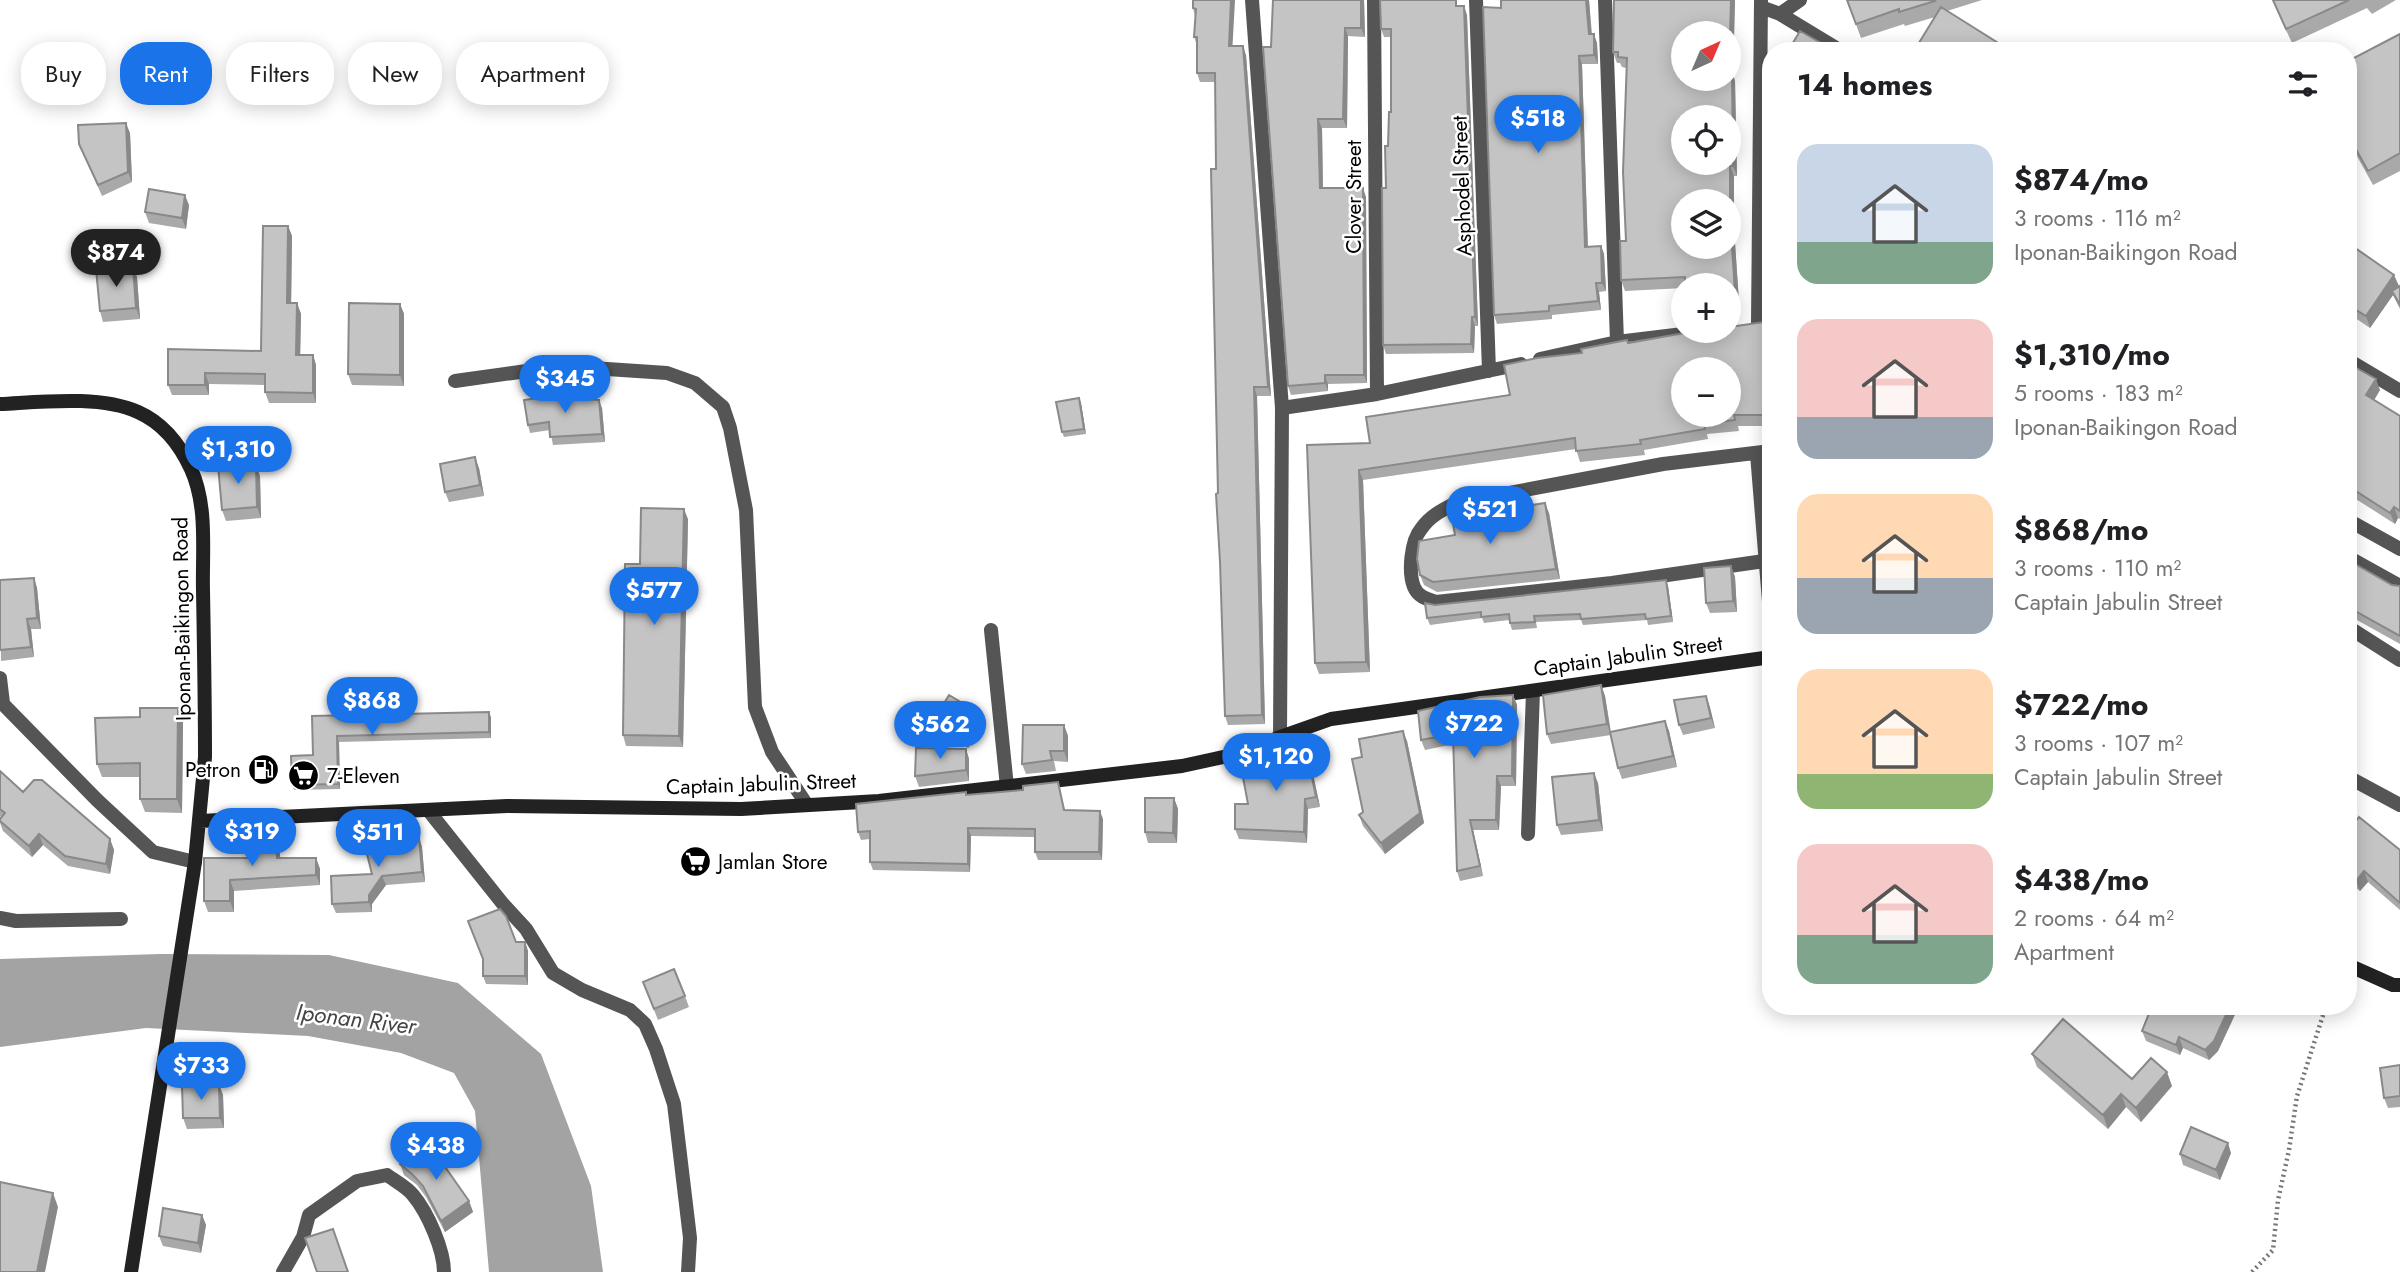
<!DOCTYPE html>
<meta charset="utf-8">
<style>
body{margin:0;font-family:Jost,sans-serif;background:#f2f2f2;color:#202124;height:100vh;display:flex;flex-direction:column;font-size:26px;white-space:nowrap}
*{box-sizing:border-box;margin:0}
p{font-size:23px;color:#757577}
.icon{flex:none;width:38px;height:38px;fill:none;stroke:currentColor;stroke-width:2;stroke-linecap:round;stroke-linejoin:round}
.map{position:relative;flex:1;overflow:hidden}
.details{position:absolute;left:1762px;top:42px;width:595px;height:973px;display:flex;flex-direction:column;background:#fff;border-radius:28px;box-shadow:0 4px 18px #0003}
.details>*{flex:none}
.banner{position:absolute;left:21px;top:42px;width:665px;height:63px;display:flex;gap:14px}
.needle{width:46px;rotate:44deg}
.buttons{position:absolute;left:1671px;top:21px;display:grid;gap:14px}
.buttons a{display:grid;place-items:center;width:70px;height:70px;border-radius:50%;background:#fff;box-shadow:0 4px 18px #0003;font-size:35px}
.price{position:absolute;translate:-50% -60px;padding:0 16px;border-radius:24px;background:#1a73e8;color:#fff;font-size:23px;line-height:46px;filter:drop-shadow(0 2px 4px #0008)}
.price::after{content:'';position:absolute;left:50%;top:42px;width:21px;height:16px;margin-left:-10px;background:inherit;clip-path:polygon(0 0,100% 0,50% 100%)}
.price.active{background:#222;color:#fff}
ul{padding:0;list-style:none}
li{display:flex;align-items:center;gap:21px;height:175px;padding:0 35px}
li span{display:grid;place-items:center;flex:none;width:196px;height:140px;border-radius:21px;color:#555}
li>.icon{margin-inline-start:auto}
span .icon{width:84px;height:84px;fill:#fffc;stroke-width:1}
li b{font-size:30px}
h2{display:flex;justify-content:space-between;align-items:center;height:84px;padding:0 35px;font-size:30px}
.tag{padding:0 24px;border-radius:28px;background:#fff;box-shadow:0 4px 18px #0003;font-size:24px;line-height:63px}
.tag.active{background:#1a73e8;color:#fff}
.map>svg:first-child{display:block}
</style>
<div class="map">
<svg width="2400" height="1272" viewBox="0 0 2400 1272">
<rect width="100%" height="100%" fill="#fff"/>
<!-- water -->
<path fill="#a3a3a3" d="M160,954L329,955L458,983L541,1054L591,1186L603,1272H489L475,1111L454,1073L401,1053L308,1036L146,1028L0,1047V959Z"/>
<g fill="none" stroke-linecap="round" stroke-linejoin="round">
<!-- path -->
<path stroke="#777" stroke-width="4.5" stroke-dasharray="2 3.5" stroke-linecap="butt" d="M2252,1272L2273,1250L2278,1200L2289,1150L2297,1096L2326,1006"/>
<!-- lane -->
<path stroke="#555" stroke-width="14" d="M455,381L562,366L667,373L695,383L723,407L730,428L746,510L755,707L772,752L807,805
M991,630L1007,787
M1528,834L1533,691
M283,1272L303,1237L309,1215L357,1181L387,1175C395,1181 407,1187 413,1195C428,1213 444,1250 444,1272"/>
<!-- street -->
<path stroke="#555" stroke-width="14" d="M1252,0L1282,408L1280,737
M1374,0L1377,394
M1476,0L1489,371
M1605,0L1617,342
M1761,7L1780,14L1841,51
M1780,14L1800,0
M1758,324L1761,0
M1540,359L1617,342L1708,331
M2348,360L2400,391
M1282,408L1377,394L1521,364
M1771,451L1663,464L1456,503C1442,510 1430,516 1421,529C1411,541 1408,572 1414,587C1418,597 1427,599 1436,602L1612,583L1771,560
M1757,454L1771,626
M2348,520L2400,549
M2348,557L2400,586
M2348,627L2400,660
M0,678L3,703
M0,701L97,800L153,852L195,862
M2348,777L2400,805
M428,810L503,904L526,929L553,973L582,990L630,1010L645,1024L656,1049L674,1104L690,1238L688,1272
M0,918L16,921L121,919"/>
<!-- secondary -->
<path stroke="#222" stroke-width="14" d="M0,404C41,402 100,395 138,412C163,423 180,445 191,469C208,506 202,552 203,591C204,646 205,702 205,757L195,862L131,1272
M200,821L507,806L741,809L879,801L1182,766L1246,752L1280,737L1331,719L1771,657
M2348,965L2393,985H2400"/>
</g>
<!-- wall -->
<path fill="#a9a9a9" d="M1193,0L1232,46L1246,55L1271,396H1257L1265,724L1228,725L1225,716L1218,493L1216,169L1215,82H1200L1197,73V45L1194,37L1195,16L1193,8Z
M1364,0L1365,37L1348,36L1347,128H1322L1323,188L1366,197L1367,383L1328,384V391L1291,395L1288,386L1271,47Z
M1501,0H1589L1592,34L1597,43L1598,64H1582L1588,247L1601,246L1604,254L1606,291L1599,292L1601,310L1552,315V319L1497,324L1494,315Z
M1614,0H1735L1733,75L1735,81L1737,176H1734V228L1740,317L1729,319V285H1684V288L1625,291L1621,280L1626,241V68L1622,67L1620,63H1617L1613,52Z
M1847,0H1982L1947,11L1935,17L1905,26L1904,24L1861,38Z
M2272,0H2396L2372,14L2367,8L2292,43Z
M1459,6L1467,15L1478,326H1475L1474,353L1386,354L1383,345L1386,188L1388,146L1391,112V37H1384L1381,29Z
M2400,34V171L2373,185L2348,140V61Z
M130,133L132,182L102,196L79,144Z
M189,205L186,229L149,223L145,212Z
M288,226L292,236L291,303H297L301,314L300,355H313L316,365V403H269L265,392V385L209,384V395H172L168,385L261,351Z
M2348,243L2399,286L2398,288L2400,286V309L2393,295L2370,328L2348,313Z
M137,277L140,319L103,322L100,311Z
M400,304L404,314V386L352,385L348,374Z
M1771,321V426H1738L1739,431L1707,434L1708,439L1644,450L1645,455L1580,462L1576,449L1363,480L1370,672L1319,674L1315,663L1307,445L1370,443L1510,395L1582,353L1628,342Z
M2348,363L2380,390L2374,400L2400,416V519L2398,518L2395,524L2348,494Z
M1079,398L1081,403L1086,434L1064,437L1062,432Z
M602,408L605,442L553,445L550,430L530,433L528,425Z
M479,468L484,496L449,502L445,492Z
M260,476L261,518L226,521L222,510Z
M1549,513L1560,579L1437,592L1424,585L1420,575Z
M688,519L683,747L626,746L623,735Z
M2348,560L2392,585L2400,586V644L2348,615Z
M1731,566L1735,577L1737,612L1710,613L1706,603Z
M34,578L37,588L41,629H31L34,657L1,661L0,580Z
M1668,586L1673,622L1648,625L1647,620L1583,625L1581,620L1536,622L1537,628L1512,630L1509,620L1484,623L1482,618L1430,625L1427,618L1435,605Z
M1601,685L1605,696L1611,732L1665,721L1669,731L1677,767L1622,779L1618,768L1611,735L1551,744L1547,734Z
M1513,695L1517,705L1516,786H1501L1499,830H1473L1483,876L1460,881L1457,871L1454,744L1425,750L1421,740Z
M1706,696L1715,728L1683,735L1679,725Z
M312,716L491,717V738L339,742L340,789L294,790L292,785L313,755Z
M934,720L983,724L968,748L937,731Z
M183,722L182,813L145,812L140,799V777H102L97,764Z
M1064,725L1068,736V762L1054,761L1056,771L1026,774L1022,764Z
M1407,741L1424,823L1385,854L1363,826L1359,815L1363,812L1362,757Z
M966,749L969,759V781L919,787L915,776Z
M1310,760L1320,807L1308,809L1307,843L1239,839L1235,829L1248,804Z
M0,771L23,792L110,839L114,850L110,874L68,866L43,845L32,857L3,831L0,823V819L1,817L0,816Z
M1058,782L1065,810L1103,819L1102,860H1038L1035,852V837L971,836L970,872L873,870L870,862V839L861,840L858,832L967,795L1023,790Z
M1598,783L1603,831L1561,835L1557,825Z
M1174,798L1178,809L1177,843H1148L1145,832Z
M275,830L279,841L280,858H316L320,869V885L234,891V912H208L204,901L255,858Z
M2348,831L2400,850V910L2368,882L2360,891L2348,882Z
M419,838L422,847L425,882L386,885L372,904V912L336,913L332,904Z
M516,942H525L528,951V985L486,984L483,976Z
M643,982L685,996L689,1007L658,1020Z
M2152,1006H2239L2218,1051L2209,1060L2183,1048L2180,1055L2146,1041L2142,1031Z
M2032,1054L2132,1079L2172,1086L2141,1122L2126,1107L2108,1129L2037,1067Z
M2400,1065V1107L2388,1108L2384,1098Z
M219,1085L223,1095L224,1128L187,1129L183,1118Z
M2231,1153L2220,1180L2183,1165L2180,1154Z
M400,1164L469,1201L473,1212L445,1232L426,1197L417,1185L404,1175Z
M202,1215L206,1225L201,1253L163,1246L159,1236Z"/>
<!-- shaded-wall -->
<path fill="#898989" d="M1231,0H1235L1232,55L1229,46Z
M1361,0H1364L1365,37L1361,28Z
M1586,0H1589L1592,43L1589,34Z
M1731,0H1735L1733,75L1735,81L1737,176L1733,166L1729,71Z
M1464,6L1467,15L1478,326L1475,317Z
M1345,28L1348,36L1347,128L1343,119Z
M1594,34L1597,43L1598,64L1594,55Z
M1243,46L1246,55L1271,396L1268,387Z
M1579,56L1582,64L1588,256L1585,247Z
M1318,119L1322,128L1323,197L1320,188Z
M126,123L130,133L132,182L128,172Z
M1730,166L1734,176V228L1740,317L1736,306L1730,218Z
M1363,188L1366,197L1367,383L1364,375Z
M185,195L189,205L186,229L182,218Z
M288,226L292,236L291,314L287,303Z
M1601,246L1604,254L1606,291L1602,283Z
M133,267L137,277L140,319L136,308Z
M2394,275L2399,286L2393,294L2392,291L2393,295L2370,328L2366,316Z
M1596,283L1599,292L1601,310L1598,301Z
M297,303L301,314L300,365L296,355Z
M400,304L404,314V386L400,375Z
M1472,317L1475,326L1474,353L1471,344Z
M313,355L316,365V403L313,393Z
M205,373L209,384V395L205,385Z
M1325,375L1328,384V391L1325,383Z
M2376,379L2380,390L2370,407L2366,395Z
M1254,387L1257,396L1265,724L1262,715Z
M1079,398L1081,403L1086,434L1084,429Z
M599,400L602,408L605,442L602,434Z
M475,457L479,468L484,496L480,485Z
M256,465L260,476L261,518L257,507Z
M1359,470L1363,480L1370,672L1366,662Z
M1545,503L1549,513L1560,579L1556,569Z
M2394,507L2398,518L2395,524L2390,513Z
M684,509L688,519L683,747L679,736Z
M1731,566L1735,577L1737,612L1733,601Z
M34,578L37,588L41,629L37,618Z
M1666,580L1668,586L1673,622L1671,616Z
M27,619L31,629L34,657L31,647Z
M1601,685L1605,696L1611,735L1607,724Z
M1513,695L1517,705L1516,786L1512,776Z
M1706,696L1710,707L1715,728L1711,718Z
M178,708L183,722L182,813L177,799Z
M489,712L491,717V738L489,732Z
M979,713L983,724L968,748L964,738Z
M1665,721L1669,731L1677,767L1673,756Z
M1064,725L1068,736V762L1064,751Z
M1403,731L1407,741L1424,823L1385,854L1381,843Z
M337,736L339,742L340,789L338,784Z
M966,749L969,759V781L966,770Z
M1306,749L1310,760L1320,807L1316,797Z
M1594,773L1598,783L1603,831L1599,820Z
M1497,776L1501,786L1499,830L1496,820Z
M1174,798L1178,809L1177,843L1173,833Z
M1305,799L1308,809L1307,843L1304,832Z
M1100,811L1103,819L1102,860L1099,852Z
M1470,820L1473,830L1483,876L1480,866Z
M968,828L971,836L970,872L968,864Z
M275,830L279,841L281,868L277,858Z
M39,834L43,845L32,857L29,846Z
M419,838L422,847L425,882L422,872Z
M110,839L114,850L110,874L106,864Z
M316,858L320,869V885L316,875Z
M2364,871L2368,882L2360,891L2356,881Z
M382,876L386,885L372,904V912L369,902V895Z
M230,880L234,891V912L230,901Z
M525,942L528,951V985L525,976Z
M2230,1006H2239L2218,1051L2209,1060L2205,1050Z
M2179,1037L2183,1048L2180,1055L2176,1045Z
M2167,1072L2172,1086L2141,1122L2136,1108Z
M219,1085L223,1095L224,1128L220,1118Z
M2121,1094L2126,1107L2108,1129L2103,1115Z
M2228,1143L2231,1153L2220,1180L2216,1170Z
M53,1193L58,1207L45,1272H37Z
M469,1201L473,1212L445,1232L441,1221Z
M202,1215L206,1225L201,1253L198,1243Z"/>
<!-- building -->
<path fill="#c4c4c4" stroke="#898989" stroke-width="2" fill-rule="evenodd" d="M1193,0H1231L1229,46H1243L1268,387H1254L1262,715L1225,716L1220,562L1216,494L1218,493L1211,169H1216L1215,73H1197V37H1194L1196,9L1193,8Z
M1273,0H1361V28H1345L1343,119H1318L1320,188H1363L1364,375H1325V383L1288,386L1263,47H1271Z
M1380,0H1456V6H1464L1475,317H1472L1471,344L1383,345L1382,188H1386L1385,146H1388L1389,112H1391V29H1381Z
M1501,0H1586L1589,34H1594V55L1579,56L1585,247L1601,246L1602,283H1596L1598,301L1549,306V311L1494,315L1483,7L1501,8Z
M1614,0H1731L1729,71H1732L1733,166H1730V218L1736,306L1729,308V285H1685V277L1621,280L1620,241H1626L1623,172L1627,58L1618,57V52H1613ZM1684,33H1729V79H1684ZM1684,117H1729V163H1684ZM1684,201H1729V247H1684Z
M1847,0H1934L1935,1L1899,12V9L1856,24Z
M2273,0H2349L2286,29Z
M1941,7L2011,51H1914Z
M1800,31L1835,51H1788Z
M2400,34V153L2368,171L2348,135V61Z
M126,123L128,172L98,185L79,144L78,125Z
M149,189L185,195L182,218L145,212Z
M263,226H288L287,303H297L296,355H313V393L265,392V374L205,373V385H168V349L261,351Z
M2348,243L2394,275L2366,316L2348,305Z
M133,267L136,308L100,311L96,269Z
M2400,286V305L2392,291Z
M349,303L400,304V375L348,374Z
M1771,321V415H1734L1735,420L1704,424L1705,429L1640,440L1641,444L1576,451L1575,438L1359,470L1366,662L1315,663L1307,445L1370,443L1366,417L1510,395L1504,365L1537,358L1582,353L1581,349L1627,340L1628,343L1696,331H1729V327ZM1684,369H1729V415H1684Z
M2348,363L2376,379L2366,395L2400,416V511L2394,507L2390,513L2348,486Z
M564,394V397L599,400L602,434L550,437L549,422L528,425L524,400Z
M1079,398L1084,429L1062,432L1056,402Z
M475,457L480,485L445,492L440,464Z
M218,465H256L257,507L222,510Z
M1545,503L1556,569L1433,582L1420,575L1417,559L1419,541L1455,535L1452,518Z
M641,508L684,509L679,736L623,735L625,564H640Z
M2348,560L2392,585L2400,586V636L2348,607Z
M1731,566L1733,601L1706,603L1704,568Z
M34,578L37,618L27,619L31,647L0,650V580Z
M1666,580L1671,616L1646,619L1645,614L1581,619L1580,614L1534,616L1535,622L1510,623L1509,614L1481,617V612L1427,618L1425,603L1435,605Z
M1601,685L1607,724L1547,734L1543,695Z
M949,695L979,713L964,738L934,720Z
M1513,695L1512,776H1497L1496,820H1470L1480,866L1457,871L1453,734L1421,740L1418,711L1480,697Z
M1706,696L1711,718L1679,725L1674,700Z
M140,708H178L177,799H140V763L97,764L95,718L140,717Z
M489,712V732L337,736L338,784L292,785L291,756L313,755L312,716Z
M1665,721L1673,756L1618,768L1610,732Z
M1023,725H1064V751H1050L1052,760L1022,764Z
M1403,731L1420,813L1381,843L1359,815L1363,812L1352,759L1362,757L1359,739Z
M916,748L966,749V770L915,776Z
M1306,749L1316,797L1305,799L1304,832L1235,829V804H1248L1240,761Z
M0,771L23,792L34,780H42L110,839L106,864L65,856L39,834L29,846L0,821V819L5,813L0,809Z
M1594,773L1599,820L1557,825L1552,777Z
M1058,782L1064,810L1100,811L1099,852H1035V829L968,828V864L870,862V831L858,832L856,804L966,792V795L1023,790V786Z
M1145,798H1174L1173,833L1145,832Z
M2359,817L2400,850V903L2364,871L2356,881L2348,875V831Z
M275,830L277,858H316V875L230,880V901H204V858H255L254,832Z
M419,838L422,872L382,876L369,895V902L332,904L331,876L372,874L364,842Z
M500,909L506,916L516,942H525V976H483V959L468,921Z
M674,969L685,996L654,1009L643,982Z
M2152,1006H2230L2214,1041L2205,1050L2179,1037L2176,1045L2142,1031Z
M2063,1019L2132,1079L2151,1058L2167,1072L2136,1108L2121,1094L2103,1115L2032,1054Z
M2400,1065V1096L2384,1098L2380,1068Z
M219,1085L220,1118H183L182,1086Z
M2191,1127L2228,1143L2216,1170L2180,1154Z
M429,1144L469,1201L441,1221L423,1186L413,1175L400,1164Z
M0,1182L53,1193L37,1272H0Z
M163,1208L202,1215L198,1243L159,1236Z
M333,1229L348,1272H317L305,1238Z"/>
<!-- icons -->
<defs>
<symbol id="fuel-disc" viewBox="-11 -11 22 22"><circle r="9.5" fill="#000" stroke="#fff"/><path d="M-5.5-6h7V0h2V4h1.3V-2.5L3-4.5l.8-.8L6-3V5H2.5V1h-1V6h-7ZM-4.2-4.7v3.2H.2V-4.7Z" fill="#fff"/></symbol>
<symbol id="supermarket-disc" viewBox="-11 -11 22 22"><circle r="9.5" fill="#000" stroke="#fff"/><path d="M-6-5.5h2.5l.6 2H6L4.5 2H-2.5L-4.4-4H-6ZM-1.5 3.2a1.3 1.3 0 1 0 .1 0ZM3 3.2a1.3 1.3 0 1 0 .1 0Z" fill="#fff"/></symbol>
</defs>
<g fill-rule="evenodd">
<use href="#fuel-disc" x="246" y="752" width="35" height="35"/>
<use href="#supermarket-disc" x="286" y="758" width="35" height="35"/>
<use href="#supermarket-disc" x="678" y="844" width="35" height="35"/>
</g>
<g text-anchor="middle" stroke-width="5" stroke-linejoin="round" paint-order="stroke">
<!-- street labels -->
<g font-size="21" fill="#000" stroke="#fff">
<text transform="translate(1462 186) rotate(-92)" y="7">Asphodel Street</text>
<text transform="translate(1354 197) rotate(-90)" y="7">Clover Street</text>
<text transform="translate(182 619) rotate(-91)" y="7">Iponan-Baikingon Road</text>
<text transform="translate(1628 656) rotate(-8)" y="7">Captain Jabulin Street</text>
<text transform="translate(761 784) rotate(-2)" y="7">Captain Jabulin Street</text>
</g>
<!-- poi labels -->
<g font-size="21" fill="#000" stroke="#fff" text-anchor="start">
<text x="241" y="777" text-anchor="end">Petron</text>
<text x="327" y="783">7-Eleven</text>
<text x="718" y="869">Jamlan Store</text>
</g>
<!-- water labels -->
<g font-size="23" font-style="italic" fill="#444" stroke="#fff">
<text transform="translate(356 1019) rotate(7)" y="8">Iponan River</text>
</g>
</g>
</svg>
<div class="buttons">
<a><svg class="needle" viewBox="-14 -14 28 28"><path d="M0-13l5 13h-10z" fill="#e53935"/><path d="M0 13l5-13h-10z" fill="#757577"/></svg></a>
<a><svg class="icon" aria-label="locate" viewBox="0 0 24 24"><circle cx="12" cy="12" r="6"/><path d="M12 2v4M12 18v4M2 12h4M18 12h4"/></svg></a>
<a><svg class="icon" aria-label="layers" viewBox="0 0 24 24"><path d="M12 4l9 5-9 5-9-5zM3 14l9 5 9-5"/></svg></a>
<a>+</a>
<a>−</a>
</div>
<b class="price" style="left:1538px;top:155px">$518</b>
<b class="price active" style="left:116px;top:289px">$874</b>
<b class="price" style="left:565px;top:415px">$345</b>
<b class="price" style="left:238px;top:486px">$1,310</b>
<b class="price" style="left:1490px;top:546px">$521</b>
<b class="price" style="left:654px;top:627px">$577</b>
<b class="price" style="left:372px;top:737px">$868</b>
<b class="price" style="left:1474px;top:760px">$722</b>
<b class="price" style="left:940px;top:761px">$562</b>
<b class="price" style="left:1276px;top:793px">$1,120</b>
<b class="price" style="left:252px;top:868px">$319</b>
<b class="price" style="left:378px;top:869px">$511</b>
<b class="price" style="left:201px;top:1102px">$733</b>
<b class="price" style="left:436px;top:1182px">$438</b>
<div class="banner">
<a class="tag">Buy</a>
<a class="tag active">Rent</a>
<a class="tag">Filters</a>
<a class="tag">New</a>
<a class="tag">Apartment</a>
</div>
<section class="details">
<h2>14 homes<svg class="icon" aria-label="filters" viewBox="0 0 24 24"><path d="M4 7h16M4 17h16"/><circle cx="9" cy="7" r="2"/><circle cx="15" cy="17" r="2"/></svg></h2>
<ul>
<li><span style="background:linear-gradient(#c9d6e8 70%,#7fa58c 0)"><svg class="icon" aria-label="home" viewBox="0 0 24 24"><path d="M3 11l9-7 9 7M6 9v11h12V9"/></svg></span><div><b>$874/mo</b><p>3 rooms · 116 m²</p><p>Iponan-Baikingon Road</p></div></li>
<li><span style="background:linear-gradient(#f6c9c9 70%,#9aa5b1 0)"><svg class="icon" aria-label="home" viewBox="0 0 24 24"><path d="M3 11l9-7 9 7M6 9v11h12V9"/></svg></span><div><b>$1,310/mo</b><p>5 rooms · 183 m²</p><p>Iponan-Baikingon Road</p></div></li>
<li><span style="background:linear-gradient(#ffd9b3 60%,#9aa5b1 0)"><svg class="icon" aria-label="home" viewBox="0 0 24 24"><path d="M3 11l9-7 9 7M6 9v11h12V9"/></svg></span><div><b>$868/mo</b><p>3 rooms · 110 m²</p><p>Captain Jabulin Street</p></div></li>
<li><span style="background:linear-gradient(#ffd9b3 75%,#8fb573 0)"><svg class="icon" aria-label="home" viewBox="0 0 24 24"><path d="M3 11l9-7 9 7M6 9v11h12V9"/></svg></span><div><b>$722/mo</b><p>3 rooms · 107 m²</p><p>Captain Jabulin Street</p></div></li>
<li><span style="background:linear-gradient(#f6c9c9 65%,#7fa58c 0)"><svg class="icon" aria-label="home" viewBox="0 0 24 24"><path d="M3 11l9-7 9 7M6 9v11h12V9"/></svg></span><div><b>$438/mo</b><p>2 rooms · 64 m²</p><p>Apartment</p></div></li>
</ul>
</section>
</div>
